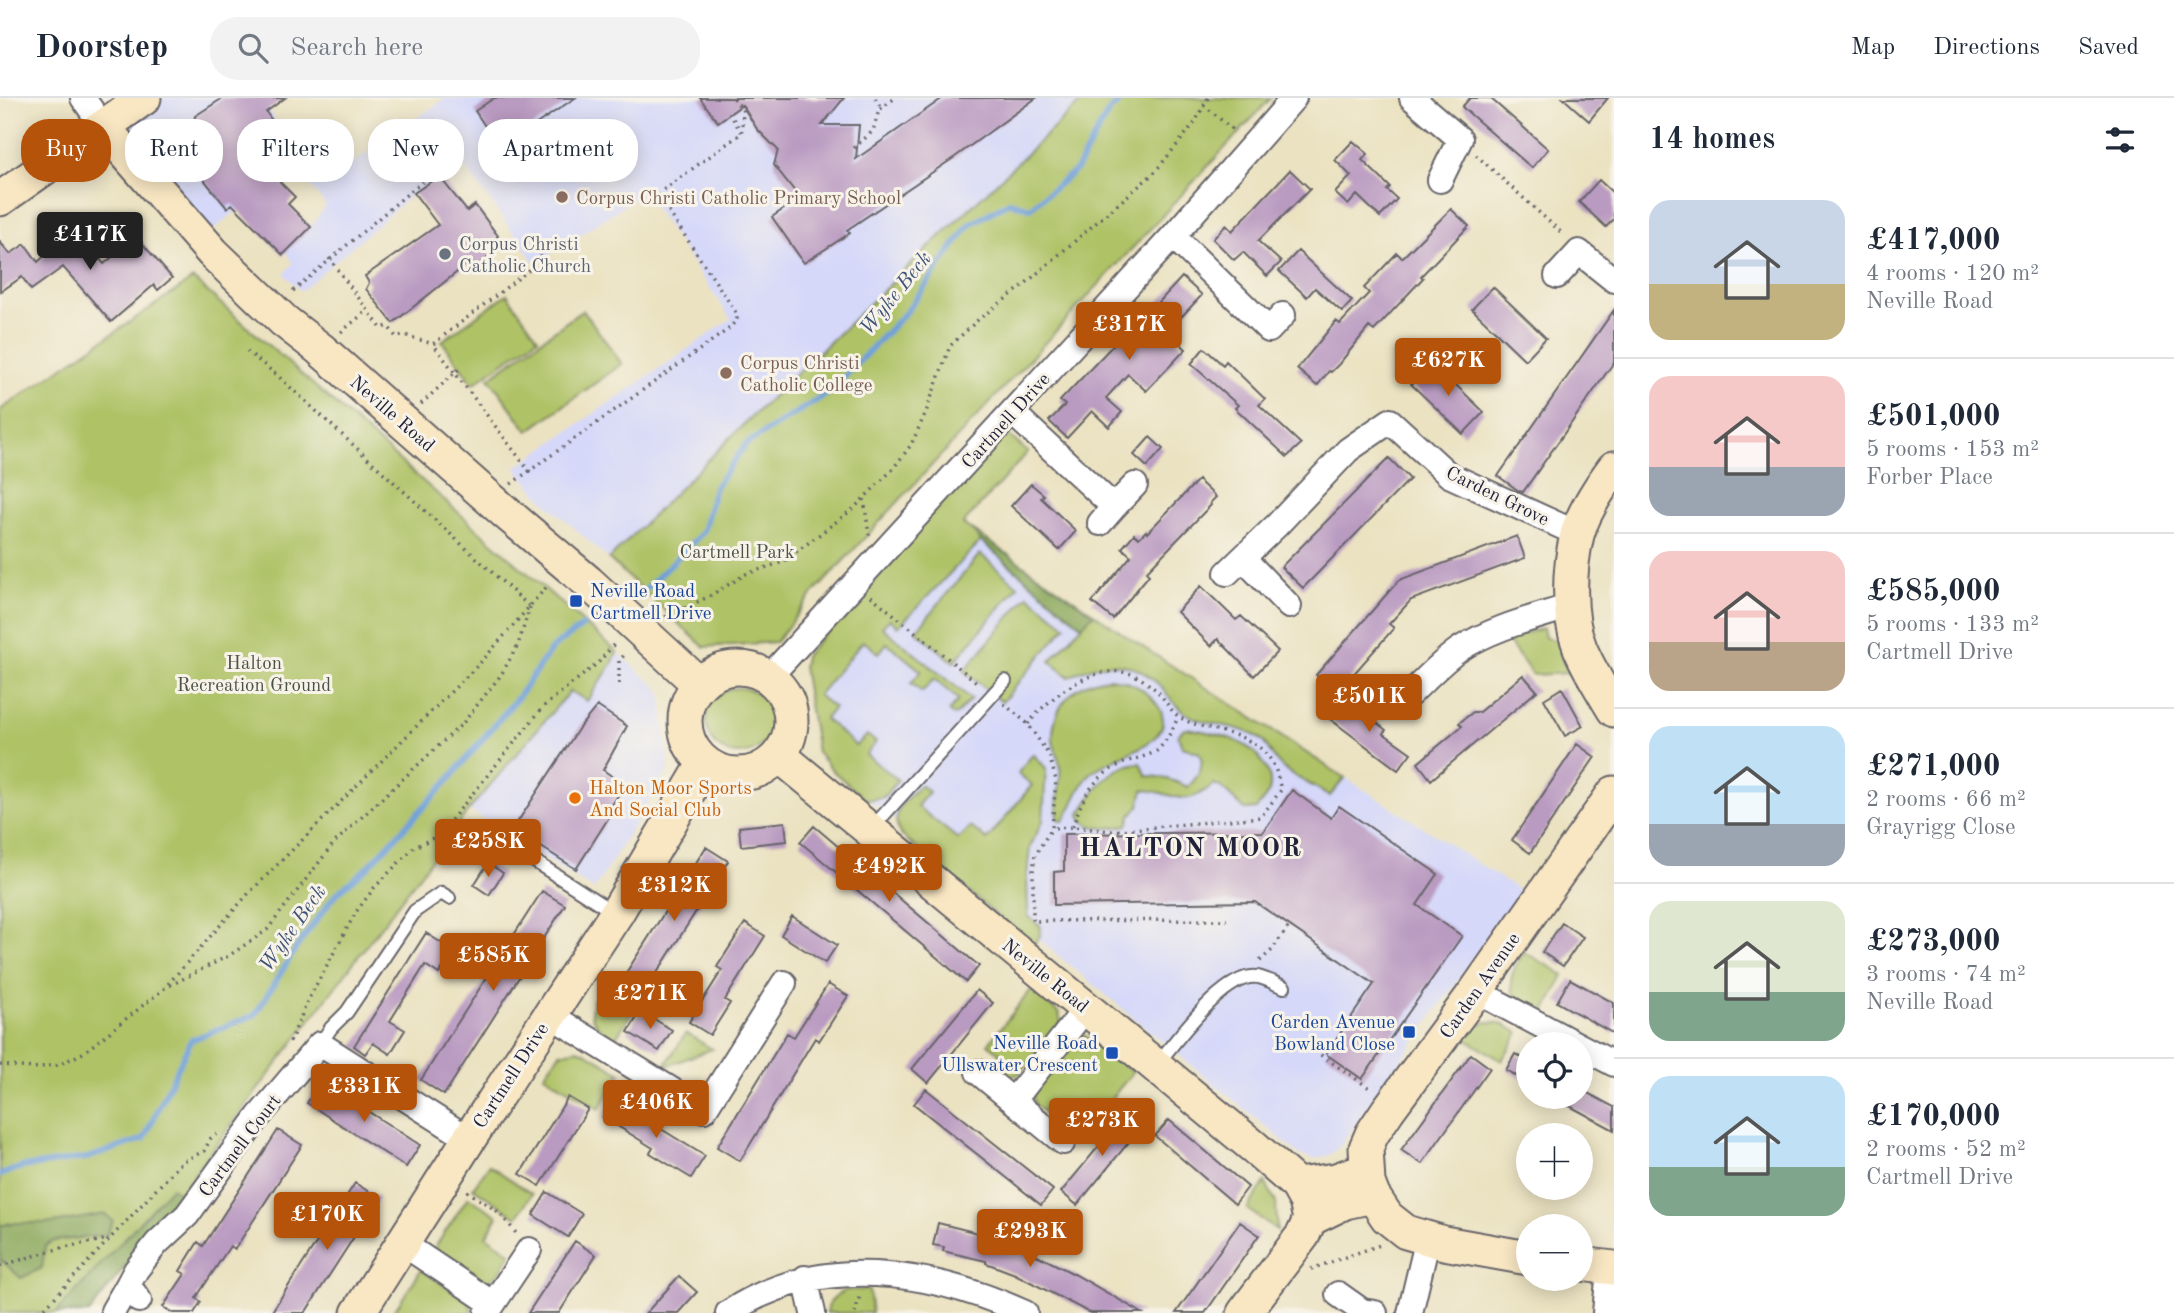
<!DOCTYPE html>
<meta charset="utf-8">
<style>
body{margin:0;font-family:"Old Standard TT",serif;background:#f2f2f3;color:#1f2937;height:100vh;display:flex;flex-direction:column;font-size:26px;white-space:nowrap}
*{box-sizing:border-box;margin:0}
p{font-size:23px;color:#747a83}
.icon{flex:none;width:38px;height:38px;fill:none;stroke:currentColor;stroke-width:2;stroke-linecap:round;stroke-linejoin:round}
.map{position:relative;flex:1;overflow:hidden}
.side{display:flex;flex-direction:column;background:#fff;width:560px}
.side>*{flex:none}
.banner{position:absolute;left:21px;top:21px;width:665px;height:63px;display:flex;gap:14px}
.fabs{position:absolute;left:1516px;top:934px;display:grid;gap:14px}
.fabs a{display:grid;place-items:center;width:77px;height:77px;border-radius:50%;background:#fff;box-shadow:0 4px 18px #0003;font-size:35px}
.price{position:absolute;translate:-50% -60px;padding:0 16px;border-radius:7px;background:#b45309;color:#fff;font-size:23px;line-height:46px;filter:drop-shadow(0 2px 4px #0008)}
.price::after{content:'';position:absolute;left:50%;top:42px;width:21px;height:16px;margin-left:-10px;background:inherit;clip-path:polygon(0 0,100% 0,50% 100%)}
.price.selected{background:#222;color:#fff}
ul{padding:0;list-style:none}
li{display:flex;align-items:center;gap:21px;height:175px;padding:0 35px}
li+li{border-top:2px solid #e0e1e3}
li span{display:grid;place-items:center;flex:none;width:196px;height:140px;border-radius:21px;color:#555}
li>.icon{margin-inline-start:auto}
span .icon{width:84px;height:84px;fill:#fffc;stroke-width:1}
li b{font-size:30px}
h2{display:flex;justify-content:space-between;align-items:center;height:84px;padding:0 35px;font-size:30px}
.tag{padding:0 24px;border-radius:28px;background:#fff;box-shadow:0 4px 18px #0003;font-size:24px;line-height:63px}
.tag.selected{background:#b45309;color:#fff}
header{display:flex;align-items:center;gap:42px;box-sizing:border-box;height:98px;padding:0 35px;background:#fff;border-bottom:2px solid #e0e1e3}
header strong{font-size:33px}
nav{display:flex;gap:38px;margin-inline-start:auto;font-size:24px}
.search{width:490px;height:63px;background:#f2f2f3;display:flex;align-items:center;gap:18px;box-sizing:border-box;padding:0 24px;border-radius:28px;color:#747a83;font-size:26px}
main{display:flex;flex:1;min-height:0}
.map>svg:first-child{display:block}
</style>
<header>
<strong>Doorstep</strong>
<div class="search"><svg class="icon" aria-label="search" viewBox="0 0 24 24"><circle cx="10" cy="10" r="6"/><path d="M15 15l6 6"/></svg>Search here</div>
<nav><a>Map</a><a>Directions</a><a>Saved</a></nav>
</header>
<main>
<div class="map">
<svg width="1614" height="1215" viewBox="0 0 1614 1215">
<rect width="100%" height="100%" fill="#f7f3e8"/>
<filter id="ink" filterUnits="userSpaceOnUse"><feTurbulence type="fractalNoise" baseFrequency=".0143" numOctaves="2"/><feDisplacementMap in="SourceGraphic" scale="14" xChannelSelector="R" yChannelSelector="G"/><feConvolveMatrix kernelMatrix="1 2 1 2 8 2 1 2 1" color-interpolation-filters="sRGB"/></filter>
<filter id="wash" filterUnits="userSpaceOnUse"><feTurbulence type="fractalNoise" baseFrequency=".00686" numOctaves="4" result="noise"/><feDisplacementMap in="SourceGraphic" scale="28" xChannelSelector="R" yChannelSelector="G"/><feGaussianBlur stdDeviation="1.57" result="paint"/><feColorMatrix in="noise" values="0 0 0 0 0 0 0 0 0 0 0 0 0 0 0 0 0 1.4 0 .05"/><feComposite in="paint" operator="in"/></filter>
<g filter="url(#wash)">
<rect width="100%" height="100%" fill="#ebe2c1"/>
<!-- built -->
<path fill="#d5d8f9" d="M158,0H261L301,60L207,137L129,35L134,22Z
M446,0H1085L743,327L609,461L545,404L515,370L731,221L644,94L536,166L461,63L414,95L301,193L284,176L293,165L286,154L311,129L326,107L304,81L332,63L340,74Z
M938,409L1134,543L1521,793L1341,1047L1330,1057L1315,1061L1300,1057L820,661L805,558Z
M617,554L661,593L669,671L594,792L469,712L570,592L587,602L612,566Z"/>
<!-- green -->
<path fill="#afc266" stroke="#687250" stroke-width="2" d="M1085,0H1271L812,497L776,544L704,549L609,461L743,327Z
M193,181L617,554L612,566L587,603L570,593L469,712L89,1215H0V312Z
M507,196L538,240L473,286L442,243Z
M583,212L622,266L528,333L489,280Z
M1007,336L1028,354L963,426L1134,543L1345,680L1330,698C1315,688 1297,681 1283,670C1272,662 1269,645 1256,638C1233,625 1206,629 1184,614C1174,607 1167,595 1158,586C1131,560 1100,562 1069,579L1050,563L1082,528L981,443L898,529L890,521L882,529L971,601L956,617L951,616L949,613L959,602L934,581L922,594L911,585L921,573L887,545L879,555L863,543L818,597L834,610L825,621L856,648L867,637L876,644L866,657L898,682L884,699L866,702L833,673L817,654L803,569L805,558L935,407Z
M980,456L1018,488L954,564L916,533Z
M1028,497L1066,528L1002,604L964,573Z
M1543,530L1545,540L1556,542L1568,575L1533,577L1506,541Z
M1110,580C1129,583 1143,589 1156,605C1187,646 1108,657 1090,676C1077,690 1074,709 1063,723H1059C1054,706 1062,686 1060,668C1059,659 1054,651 1053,642C1052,606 1076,583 1110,580Z
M706 623a33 33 0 1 1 66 0a33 33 0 1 1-66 0Z
M1188,630C1215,636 1250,640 1264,667C1269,675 1272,684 1269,693C1267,699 1260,706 1256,711L1245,712L1221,689L1214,686C1181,713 1178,694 1143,692L1139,708L1131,717L1128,727C1114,731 1084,734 1080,716C1094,693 1109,667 1140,665L1147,678C1163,678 1174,683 1188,689C1197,680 1207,666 1198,654L1182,649L1178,638L1183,631Z
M1033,656L1046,670L1043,723L1030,749L1027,778L1028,818L1041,829L1040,838L1033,848L900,736C889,714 905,702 920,687L929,694L917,708L958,741L971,729L987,742L1032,687L1018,675Z
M1524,854L1564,877L1543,918C1509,900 1501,887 1524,854Z
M605,882L639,904L614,942C585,923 586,910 605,882Z
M1031,892L1059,915L1061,924L1019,976L1008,980L989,968L1000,955L988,946Z
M1486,924L1501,925L1519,935L1502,962L1463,940L1471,929Z
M686,935L712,951L664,969Z
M1084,937L1133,974L1088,1029L1075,1018L1065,1031L1035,1007L1032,995L1076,942Z
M577,951L585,954L621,975L599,1011L544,977L560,955Z
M489,1067L532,1096L517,1119L473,1090Z
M1265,1084L1276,1104L1277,1132L1247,1111Z
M468,1099L498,1118L486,1138L511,1155C504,1167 497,1182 483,1185L432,1154Z
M421,1172L470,1204L472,1215H393Z
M847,1192H869L872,1215H827C828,1203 835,1196 847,1192Z"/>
<!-- forest -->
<path fill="#8ba85b" stroke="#56654b" stroke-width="2" d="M971,431L1094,516L1082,528L981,443Z
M171,1090L181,1096L89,1215H56Z
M105,1116L113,1123L106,1137L54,1143L45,1148L42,1170L21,1180L0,1161V1128L10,1125H53Z"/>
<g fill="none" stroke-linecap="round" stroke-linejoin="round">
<!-- stream -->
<path stroke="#6d9fd8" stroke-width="6" d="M645,492L703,434L715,389L746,346L830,294L907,213L969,127L1009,104L1030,110L1076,72L1109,13L1124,0
M0,1077L22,1069L87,1060L144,1041L191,942L255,917L298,847L335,797L368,769L446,685L518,599L552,550L583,528"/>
</g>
<g id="blocks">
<!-- building -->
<path fill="#b99ac1" d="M223,0H285L266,14L296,56L272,76L295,99L288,106L311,129L283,157L232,106L227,110L188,62L195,18Z
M494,0H575L532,29L543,45L511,67L475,13Z
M700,0H844L822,27H859L856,61L943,0H1036L955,59L847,132L850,135L804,165L772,119L800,100L774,67L778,52L757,31L742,7L718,24Z
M1470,0H1490L1548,51L1532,70L1462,9Z
M1563,0H1608L1589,23Z
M1353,43L1368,56L1362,62L1390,89L1387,92L1397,101L1380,119L1357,97L1348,107L1335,95L1351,78L1335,62Z
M1290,72L1310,91L1258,143L1281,164L1267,178L1243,154L1234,162L1213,141L1226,127L1232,133Z
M439,78L467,113L475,107L498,138L492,144L498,152L475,169L471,163L393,225L366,191L369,185L365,178L438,127L414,95Z
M1599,82L1614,96V121L1606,129L1579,104Z
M1451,111L1469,128L1421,178L1423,180L1374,233L1369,229L1339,266L1331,274L1329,273L1317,288L1297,271L1336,223L1340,226L1369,195L1364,190L1397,155L1402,160Z
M74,131L104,166L136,138L172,180L158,192L154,187L111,224L63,169L31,192L22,179L0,194V144L10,156L25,146L38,164Z
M1298,153L1352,203L1342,214L1315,190L1307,199L1279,173Z
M1182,179L1202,197L1167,234L1186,251L1146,293L1128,276L1106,300L1122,314L1109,329L1092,313L1067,340L1049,323L1065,307L1060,303L1134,225L1137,228Z
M1493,189L1546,240L1525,262L1472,211Z
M1614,212V264L1523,394L1519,393L1498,378Z
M1204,250L1223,267L1226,263L1265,301L1259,307L1301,346L1287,359L1235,310L1238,307L1191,266Z
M1432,264L1484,314L1463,336L1411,286Z
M1150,339L1163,351L1147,369L1134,357Z
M1389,360L1410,381L1303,490L1281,469Z
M1198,382L1216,399L1210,405L1211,407L1146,474L1149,477L1113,521L1092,504L1131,458L1122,450L1134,436L1139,440L1146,433L1147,435Z
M1031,386L1044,397L1041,400L1076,433L1059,452L1011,408Z
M1517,438L1525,460L1411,502L1389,526L1394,530L1337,595L1316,577L1399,482Z
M1201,488L1236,522L1241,518L1278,553L1254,578L1218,541L1211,548L1177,514Z
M1523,577L1537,593L1431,682L1418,665L1462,628L1459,625L1473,614H1479Z
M1562,590L1583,628L1565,638L1544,601Z
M1339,601L1366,621L1368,618L1386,632L1383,635L1411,655L1398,672L1326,618Z
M597,608L627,628L603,672L625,687L607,714L611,716L576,771L513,731L579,630Z
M1577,646L1595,659L1530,755L1512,742Z
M1292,692L1331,720L1339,708L1438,776L1417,807L1462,838L1362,981L1326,956L1374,886L1255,804L1054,807V774L1064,773V736L1263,734Z
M785,724L787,743L741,748L739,729Z
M814,728L979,868L966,884L800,744Z
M706,749L728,763L641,900L619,886Z
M488,765L503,775L489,797L474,787Z
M542,793L565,807L444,997L421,982Z
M792,818L837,847L825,865L781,837Z
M745,825L765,838L725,902L730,905L710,937L689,924L722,872L717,869Z
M1562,825L1583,839L1563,868L1542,854Z
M426,835L454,853L439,876L425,867L390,923L405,932L390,956L373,945L365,956L354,948Z
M1570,881L1614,905V936L1557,904Z
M828,886L848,898L819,943L815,940L740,1063L717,1049L787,935L794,939Z
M977,892L993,905L928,985L912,971Z
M641,913L672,932L659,953L628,934Z
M1471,956L1490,970L1422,1066L1401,1052Z
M1515,956L1528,963V984L1506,972Z
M321,983L420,1047L406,1069L307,1005Z
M926,991L1053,1092L1041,1107L914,1006Z
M1580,991L1614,1009V1032L1553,999H1580Z
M568,999L588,1011L540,1088L520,1076Z
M614,1002L705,1058L691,1080L650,1055L653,1050L603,1019Z
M1127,1014L1143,1027L1077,1107L1061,1094Z
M1169,1022L1248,1089L1235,1106L1155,1038Z
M278,1032L302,1047L235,1151L230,1148L196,1200L201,1204L194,1215H173L163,1209L185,1176L180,1173L198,1144L203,1148Z
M355,1085L379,1100L305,1215H271Z
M547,1094L582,1116L568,1139L533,1117Z
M1240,1124L1259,1137L1244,1159L1205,1215H1176Z
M938,1125L982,1136L1031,1154L1076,1177L1142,1215H1090L1015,1176L986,1165V1163L943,1153L944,1149L933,1147Z
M575,1143L596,1157L559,1215H528Z
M679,1178L697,1194L678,1215H646Z"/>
</g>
</g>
<g filter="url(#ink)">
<use href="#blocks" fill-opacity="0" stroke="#68656a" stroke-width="2"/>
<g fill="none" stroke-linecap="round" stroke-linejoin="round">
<defs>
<path id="lane" d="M871,731L1005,583
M528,759L616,816
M320,946L331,930L347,914L415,813L441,795L449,800
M1156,967C1176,944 1225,873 1258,879C1267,881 1276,886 1284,889"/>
<path id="street" d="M83,0L103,29
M1412,0L1460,41L1440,82
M1173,138L1269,232L1283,217
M1557,178L1579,154L1614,182
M1013,315L1114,409L1135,387
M1100,425L1114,409
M1243,460L1289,508
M1227,475L1277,427L1348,352L1390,323L1449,377L1578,436
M769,579L1173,138L1294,0
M1408,598C1425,582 1441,564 1460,551C1494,529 1534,520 1571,508
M1476,893L1578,947
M550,917L704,1012L784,885
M1580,948L1614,966
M978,974L1063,1044
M1013,1003L1086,910
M402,1145L493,1206
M805,1180L813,1215
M128,1187L136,1172L157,1145L187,1117L259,1018L320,946L469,1041
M1338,1196L1362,1213L1375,1215
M113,1213L128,1187L139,1202
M487,1215L529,1152
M728,1215C820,1154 930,1172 1025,1215
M1410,1215L1428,1140
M1605,1215L1609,1170"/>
<path id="secondary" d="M103,29L213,155L284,223L320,251L505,414L588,484L699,586
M0,101L144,0
M1614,370C1600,389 1583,414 1577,437C1569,470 1567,517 1580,550C1589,572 1602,592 1614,612
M685 623a53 53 0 1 1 106 0a53 53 0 1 1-106 0Z
M779,657L1254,1049L1297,1087L1306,1103L1310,1121L1303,1137L1244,1215
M1297,1087L1336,1082L1367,1071
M1310,1121L1345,1104L1373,1098
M1528,1160L1444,1145L1406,1134L1387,1119L1373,1098L1368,1085L1366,1050L1372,1036L1388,1012L1476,893L1614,695
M1580,1166L1614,1170
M358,1215L469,1041L616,816L705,665"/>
</defs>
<!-- lane casing -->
<use href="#lane" stroke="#68656a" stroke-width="16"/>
<!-- street casing -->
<use href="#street" stroke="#68656a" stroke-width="28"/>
<!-- secondary casing -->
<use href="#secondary" stroke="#68656a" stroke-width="37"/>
<!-- path -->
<path stroke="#68656a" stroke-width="3.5" stroke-dasharray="2 5" stroke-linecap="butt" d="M734,0L743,13L742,33
M875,0L881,10
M1204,7L1234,33
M854,50L873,33L879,12L895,0
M1476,57L1564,137
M329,160L381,230L388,228L396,239L404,237L433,246
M293,193L413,91L459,58
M341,234L368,212
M247,253L278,278L530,509
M421,306L461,269
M530,374L433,246L542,162L537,151
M511,386L730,230L737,221L735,213L659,99L663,92L742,35L730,16
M864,401L869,437
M871,498L979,586
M665,519L708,499L746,476L783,464L853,411L892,372L911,347L926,314L950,248L980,220L1019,191L1154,75L1194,26L1208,0
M619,586V563L626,555
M1004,606L1028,626L1049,657L1056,682L1052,730L1035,757L1033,774V823L1227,822
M1028,626C1050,598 1096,562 1134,577C1141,580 1150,587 1156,592C1165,600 1170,614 1181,620C1212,637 1255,631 1273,666C1277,673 1279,684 1281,692L1261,719L1112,733L1073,729L1052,730
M1073,729C1082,696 1099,672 1132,662C1140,659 1152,657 1158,652C1167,642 1173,631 1178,619
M1260,863L1271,853L1289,828
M168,886L249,795L483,562L549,486
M290,944L308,902L356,814L374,790L413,750L439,737L544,608L598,565L616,544
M1309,949L1371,991
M0,967L32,970L58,967L83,955L165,890L230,857L267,832L334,745L463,625L501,577L518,547L530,509
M467,1093L500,1115L516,1135
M0,1168L64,1149L109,1141
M1311,1171L1380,1147
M40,1215L182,1064L204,1053L211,1040L217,1036
M855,1215L860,1197"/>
<!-- lane -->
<use href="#lane" stroke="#fff" stroke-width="12"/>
<!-- street -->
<use href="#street" stroke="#fff" stroke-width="24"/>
<!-- secondary -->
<use href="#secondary" stroke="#f9e7c3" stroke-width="33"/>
</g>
</g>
<!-- markers -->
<g fill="#8d6e63" stroke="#f7f3e8" stroke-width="2.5">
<circle cx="562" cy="99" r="7"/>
<circle cx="726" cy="275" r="7"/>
</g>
<circle fill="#6b7280" stroke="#f7f3e8" stroke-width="2.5" cx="445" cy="156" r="7"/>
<g fill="#1a4fb4" stroke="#f7f3e8" stroke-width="2.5">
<rect x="569" y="496" width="14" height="14" rx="3.5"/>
<rect x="1402" y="927" width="14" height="14" rx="3.5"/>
<rect x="1105" y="948" width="14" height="14" rx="3.5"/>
</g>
<circle fill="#e8710a" stroke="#f7f3e8" stroke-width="2.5" cx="575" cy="700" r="7"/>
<g text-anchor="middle" stroke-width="6" stroke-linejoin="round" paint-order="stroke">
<!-- education labels -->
<g font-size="19" fill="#785e54" stroke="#f7f3e8" text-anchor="start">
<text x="576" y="106">Corpus Christi Catholic Primary School</text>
<text x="740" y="271">Corpus Christi<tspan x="740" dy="22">Catholic College</tspan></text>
</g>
<!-- worship labels -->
<g font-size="19" fill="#5b616d" stroke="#f7f3e8" text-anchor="start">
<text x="459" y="152">Corpus Christi<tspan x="459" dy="22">Catholic Church</tspan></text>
</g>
<!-- street labels -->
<g font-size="19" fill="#22223b" stroke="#f7f3e8">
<text transform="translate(393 315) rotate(41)" y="7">Neville Road</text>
<text transform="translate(1005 322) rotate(-48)" y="7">Cartmell Drive</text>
<text transform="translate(1498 397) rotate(26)" y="7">Carden Grove</text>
<text transform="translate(1046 877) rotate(39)" y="7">Neville Road</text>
<text transform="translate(1479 887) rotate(-55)" y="7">Carden Avenue</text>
<text transform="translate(510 977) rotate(-57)" y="7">Cartmell Drive</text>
<text transform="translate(239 1047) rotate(-53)" y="7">Cartmell Court</text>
</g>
<!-- park labels -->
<g font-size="19" fill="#4c5248" stroke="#f7f3e8">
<text x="737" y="460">Cartmell Park</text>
<text x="254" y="571">Halton<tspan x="254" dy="22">Recreation Ground</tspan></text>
</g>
<!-- transit labels -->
<g font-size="19" fill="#164399" stroke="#f7f3e8" text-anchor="end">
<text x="590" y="499" text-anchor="start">Neville Road<tspan x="590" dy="22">Cartmell Drive</tspan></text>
<text x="1395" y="930">Carden Avenue<tspan x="1395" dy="22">Bowland Close</tspan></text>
<text x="1098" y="951">Neville Road<tspan x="1098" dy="22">Ullswater Crescent</tspan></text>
</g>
<!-- food labels -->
<g font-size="19" fill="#c56008" stroke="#f7f3e8" text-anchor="start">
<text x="589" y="696">Halton Moor Sports<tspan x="589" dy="22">And Social Club</tspan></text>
</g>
<!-- water labels -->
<g font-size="21" font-style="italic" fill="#40547a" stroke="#f7f3e8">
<text transform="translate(895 195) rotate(-51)" y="7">Wyke Beck</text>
<text transform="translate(292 830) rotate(-55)" y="7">Wyke Beck</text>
</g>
<!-- district labels -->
<g font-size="26" font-weight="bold" letter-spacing="2" fill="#22223b" stroke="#f7f3e8">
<text x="1191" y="758">HALTON MOOR</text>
</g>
</g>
</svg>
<div class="fabs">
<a><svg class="icon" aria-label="locate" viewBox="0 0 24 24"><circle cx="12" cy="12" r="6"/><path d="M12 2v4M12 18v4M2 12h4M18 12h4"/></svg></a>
<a>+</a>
<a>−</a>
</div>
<b class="price selected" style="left:90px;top:174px">£417K</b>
<b class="price" style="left:1129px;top:264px">£317K</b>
<b class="price" style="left:1448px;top:300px">£627K</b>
<b class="price" style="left:1369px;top:636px">£501K</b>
<b class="price" style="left:488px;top:781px">£258K</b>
<b class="price" style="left:889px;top:806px">£492K</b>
<b class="price" style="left:674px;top:825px">£312K</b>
<b class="price" style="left:493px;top:895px">£585K</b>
<b class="price" style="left:650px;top:933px">£271K</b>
<b class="price" style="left:364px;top:1026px">£331K</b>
<b class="price" style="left:656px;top:1042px">£406K</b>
<b class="price" style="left:1102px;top:1060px">£273K</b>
<b class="price" style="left:327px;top:1154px">£170K</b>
<b class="price" style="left:1030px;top:1171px">£293K</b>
<div class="banner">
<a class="tag selected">Buy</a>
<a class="tag">Rent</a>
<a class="tag">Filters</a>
<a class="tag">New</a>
<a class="tag">Apartment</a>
</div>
</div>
<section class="side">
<h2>14 homes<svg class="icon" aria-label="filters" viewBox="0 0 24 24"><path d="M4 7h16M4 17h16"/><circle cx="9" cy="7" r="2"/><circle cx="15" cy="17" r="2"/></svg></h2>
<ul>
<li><span style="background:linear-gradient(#c9d6e8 60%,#c2b280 0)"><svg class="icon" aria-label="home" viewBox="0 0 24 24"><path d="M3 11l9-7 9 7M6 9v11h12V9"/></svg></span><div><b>£417,000</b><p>4 rooms · 120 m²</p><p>Neville Road</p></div></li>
<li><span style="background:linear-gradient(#f6c9c9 65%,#9aa5b1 0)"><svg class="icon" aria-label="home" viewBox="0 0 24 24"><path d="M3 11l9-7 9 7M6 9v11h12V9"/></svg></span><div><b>£501,000</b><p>5 rooms · 153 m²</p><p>Forber Place</p></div></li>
<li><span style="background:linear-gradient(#f6c9c9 65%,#b9a48a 0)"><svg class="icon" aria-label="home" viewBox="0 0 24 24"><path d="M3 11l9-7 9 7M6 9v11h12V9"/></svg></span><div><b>£585,000</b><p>5 rooms · 133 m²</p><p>Cartmell Drive</p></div></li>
<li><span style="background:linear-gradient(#bfe0f5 70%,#9aa5b1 0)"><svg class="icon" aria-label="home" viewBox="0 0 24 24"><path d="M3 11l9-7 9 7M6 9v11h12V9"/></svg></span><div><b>£271,000</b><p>2 rooms · 66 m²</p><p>Grayrigg Close</p></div></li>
<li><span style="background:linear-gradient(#dfe7d0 65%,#7fa58c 0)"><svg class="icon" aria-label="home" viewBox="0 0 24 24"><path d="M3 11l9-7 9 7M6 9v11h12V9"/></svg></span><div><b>£273,000</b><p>3 rooms · 74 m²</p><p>Neville Road</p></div></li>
<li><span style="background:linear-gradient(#bfe0f5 65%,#7fa58c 0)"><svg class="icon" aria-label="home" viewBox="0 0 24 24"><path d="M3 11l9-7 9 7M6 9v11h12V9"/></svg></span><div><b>£170,000</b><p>2 rooms · 52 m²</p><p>Cartmell Drive</p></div></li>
</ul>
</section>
</main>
